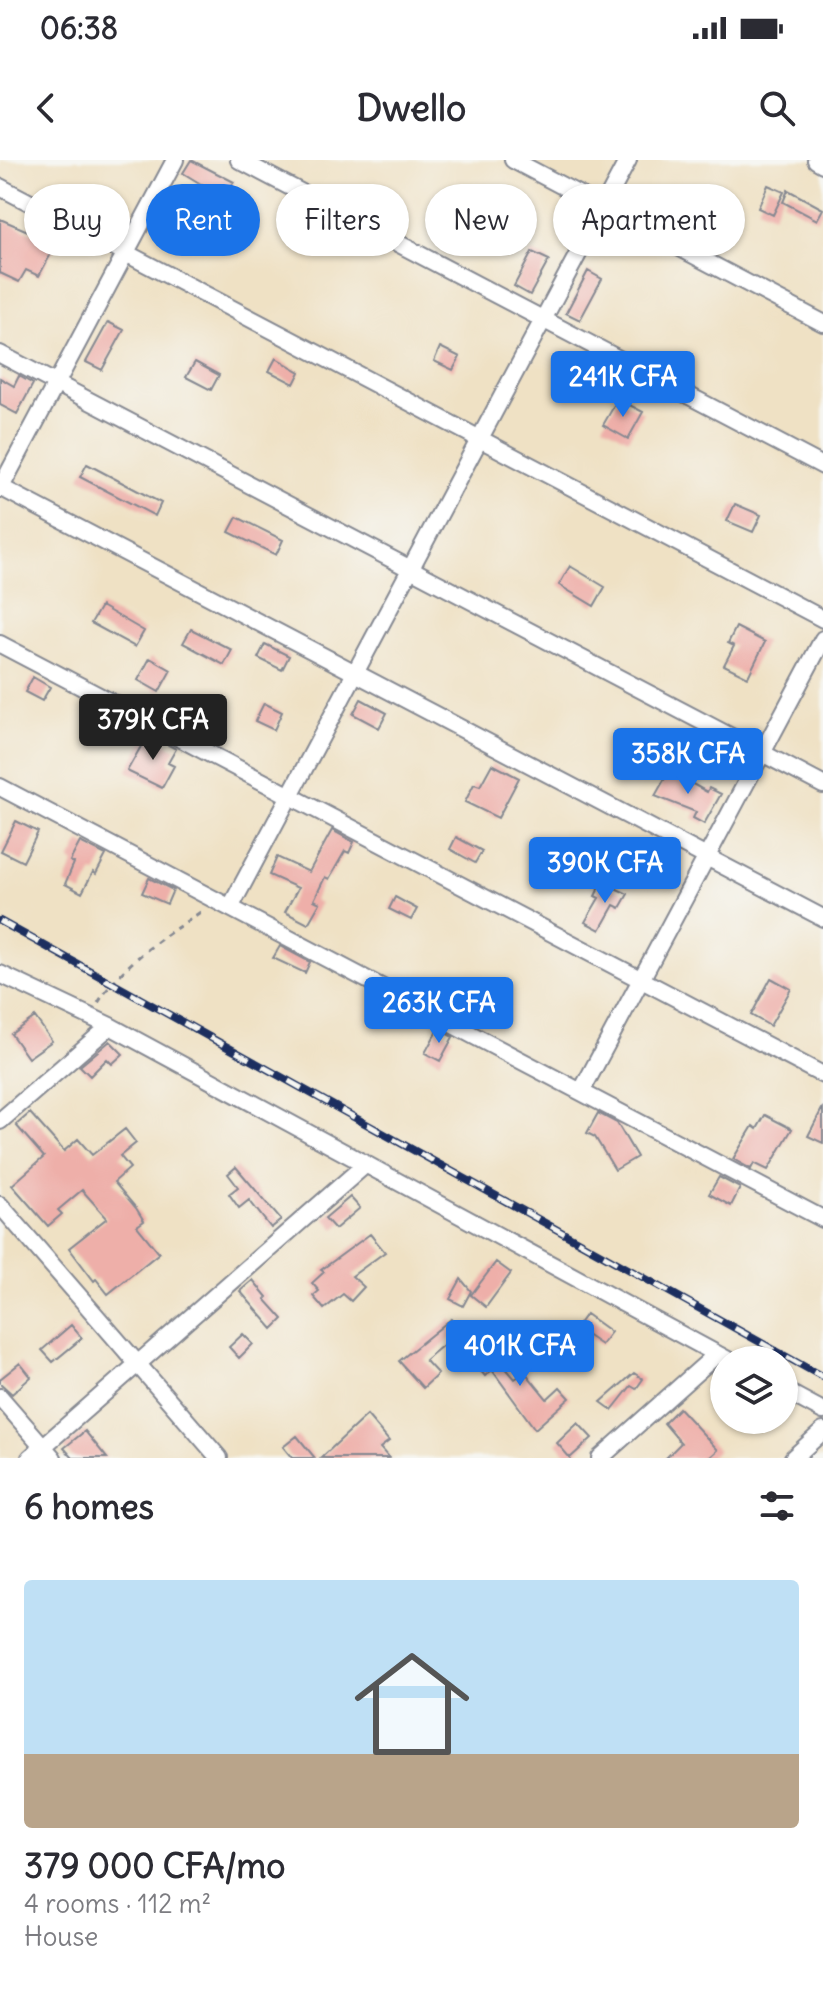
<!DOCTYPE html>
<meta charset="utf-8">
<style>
body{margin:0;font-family:Delius,sans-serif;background:#f7f7f7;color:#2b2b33;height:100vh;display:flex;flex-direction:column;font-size:30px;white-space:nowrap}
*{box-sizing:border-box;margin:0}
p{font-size:26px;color:#7c7c81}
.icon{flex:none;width:44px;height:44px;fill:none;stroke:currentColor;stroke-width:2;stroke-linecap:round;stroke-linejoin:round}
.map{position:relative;height:1298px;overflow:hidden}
.panel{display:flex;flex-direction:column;background:#fff;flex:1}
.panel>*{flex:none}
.top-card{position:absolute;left:24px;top:24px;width:776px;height:72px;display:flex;gap:16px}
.buttons{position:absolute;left:710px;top:1186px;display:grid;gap:16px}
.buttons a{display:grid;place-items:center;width:88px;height:88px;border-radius:50%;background:#fff;box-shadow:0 2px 6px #0004;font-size:40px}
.price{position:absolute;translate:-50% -68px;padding:0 18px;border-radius:8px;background:#1a73e8;color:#fff;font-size:26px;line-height:52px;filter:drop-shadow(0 2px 4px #0008)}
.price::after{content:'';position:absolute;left:50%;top:48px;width:24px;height:18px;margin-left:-12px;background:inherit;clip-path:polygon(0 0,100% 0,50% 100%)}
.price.active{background:#222;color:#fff}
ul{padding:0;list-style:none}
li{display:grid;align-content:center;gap:16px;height:424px;padding:0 24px}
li+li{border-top:2px solid #e1e1e2}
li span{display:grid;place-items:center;height:248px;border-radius:8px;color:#555}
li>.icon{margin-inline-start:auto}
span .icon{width:144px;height:144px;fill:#fffc;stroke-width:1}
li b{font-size:34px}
h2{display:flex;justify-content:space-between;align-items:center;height:96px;padding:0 24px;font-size:34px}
.chip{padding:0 28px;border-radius:36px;background:#fff;box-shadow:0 2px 6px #0004;font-size:28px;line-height:72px}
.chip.active{background:#1a73e8;color:#fff}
.status{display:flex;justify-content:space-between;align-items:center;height:56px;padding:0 40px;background:#fff;direction:ltr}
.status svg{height:22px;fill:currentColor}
header{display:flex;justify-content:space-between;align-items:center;height:104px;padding:0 24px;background:#fff;font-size:36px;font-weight:800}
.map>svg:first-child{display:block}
</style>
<div class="status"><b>06:38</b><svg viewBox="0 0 49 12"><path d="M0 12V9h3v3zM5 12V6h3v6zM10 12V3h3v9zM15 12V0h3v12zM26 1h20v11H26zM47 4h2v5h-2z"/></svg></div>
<header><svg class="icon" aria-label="back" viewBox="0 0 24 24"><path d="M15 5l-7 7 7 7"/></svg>Dwello<svg class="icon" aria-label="search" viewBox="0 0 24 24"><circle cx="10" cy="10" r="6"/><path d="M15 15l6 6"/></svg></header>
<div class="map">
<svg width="823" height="1298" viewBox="0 0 823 1298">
<rect width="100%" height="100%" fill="#f6f6f2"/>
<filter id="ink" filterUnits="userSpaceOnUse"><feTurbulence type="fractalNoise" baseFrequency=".0125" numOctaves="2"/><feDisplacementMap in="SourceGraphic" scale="16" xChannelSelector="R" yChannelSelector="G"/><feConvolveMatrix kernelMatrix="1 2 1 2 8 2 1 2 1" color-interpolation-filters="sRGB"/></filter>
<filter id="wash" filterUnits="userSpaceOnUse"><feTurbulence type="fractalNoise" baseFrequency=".006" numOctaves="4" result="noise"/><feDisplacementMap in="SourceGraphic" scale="32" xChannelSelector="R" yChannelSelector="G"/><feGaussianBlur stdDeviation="1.8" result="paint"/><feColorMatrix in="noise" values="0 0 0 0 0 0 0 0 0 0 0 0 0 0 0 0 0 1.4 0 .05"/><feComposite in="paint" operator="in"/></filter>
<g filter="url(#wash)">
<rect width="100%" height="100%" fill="#efe1c4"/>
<g id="blocks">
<!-- building -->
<path fill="#eeafa9" d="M191,0L234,22L224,38L183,13Z
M768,25L784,32L773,55L758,48Z
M788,30L823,49L817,60L783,42Z
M0,59L44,78L47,73L59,79L39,116L26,110L19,122L0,113Z
M532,92L549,100L530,135L514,126Z
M588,111L602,119L580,160L566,153Z
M108,162L124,170L102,210L86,202Z
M440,187L460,197L453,210L434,201Z
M276,198L300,212L294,224L269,211Z
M195,202L219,215L211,230L186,217Z
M19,216L33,224L17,254L0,245V218L14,226Z
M618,239L643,252L628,279L603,265Z
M87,304L161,343L155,356L80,317Z
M735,344L761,355L753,372L727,361Z
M237,357L283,380L276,395L229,372Z
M570,406L605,427L594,446L559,425Z
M101,446L144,471L135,487L91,463Z
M736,467L765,482L748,517L724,505L734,486L728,483Z
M191,469L232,490L224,505L183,483Z
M265,484L289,496L282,510L258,498Z
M150,498L171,510L159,532L138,520Z
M33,517L50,527L42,541L25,532Z
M361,539L387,553L379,568L353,554Z
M264,543L282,552L274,570L255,561Z
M148,574L176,589L168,603L174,606L162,628L127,611Z
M492,604L519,618L498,658L465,642L474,624L480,626Z
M669,611L707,632L709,628L721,634L704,664L693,658L696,652L655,636Z
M16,661L38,672L23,702L1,691Z
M332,670L354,682L349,693L345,691L329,719L325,717L314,740L320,743L308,764L285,752L298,728L269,715L277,697L309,712Z
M456,677L482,691L475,703L450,689Z
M80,682L106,695L96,714L93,712L82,733L65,724L74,703L70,701Z
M149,718L173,730L167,744L142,733Z
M602,722L628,734L620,748L614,745L600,770L585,762L599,738L595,736Z
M395,737L417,749L411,760L389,749Z
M280,786L310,802L305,813L273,798Z
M771,818L791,829L770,866L751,855Z
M35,857L52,881L28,898L11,874Z
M438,869L453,877L440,901L425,893Z
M110,881L123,894L112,904L107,899L90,916L80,906Z
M823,947V983L808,976Z
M30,953L64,991L78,979L92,995L125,969L136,983L120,996L130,1008L114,1022L136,1048L144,1061L137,1066L159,1093L108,1134L96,1119L94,1121L69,1088L107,1058L82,1030L58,1050L62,1054L48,1066L12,1025L44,997L16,965Z
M598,953L617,963L637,997L615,1010L595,977L587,973Z
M765,955L792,969L768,1010L754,1003L751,1009L733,999L753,966L757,969Z
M236,1007L281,1060L271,1068L249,1040L239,1048L229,1034L238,1027L228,1014Z
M719,1017L740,1028L731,1046L709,1034Z
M350,1037L360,1048L335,1069L325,1058Z
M370,1074L385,1092L352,1116L364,1127L351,1141L343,1134L324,1149L313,1136L319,1131L312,1123L324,1112L321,1110Z
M496,1102L511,1113L486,1147L471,1135Z
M461,1119L471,1131L463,1146L450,1139Z
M253,1120L267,1137L265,1139L283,1159L273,1169L240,1131Z
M586,1154L611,1172L601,1185L576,1168Z
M451,1159L460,1171L425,1200L438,1214L423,1228L399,1201Z
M71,1165L82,1178L53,1202L42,1190Z
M243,1174L253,1184L239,1198L229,1187Z
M480,1178L515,1219L525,1212L547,1239L560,1227L570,1238L535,1269L492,1210L485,1216L474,1203L481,1197L471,1185Z
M20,1203L31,1217L12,1234L0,1223V1219Z
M634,1213L643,1219L636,1229L631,1226L612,1250L601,1242Z
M679,1248L718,1290L709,1298H666L681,1283L664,1263Z
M367,1255L389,1281L380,1288L389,1298H321Z
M578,1263L592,1278L570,1298L557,1283Z
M85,1271L107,1298H73L64,1288Z
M297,1276L315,1298H292L283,1287Z"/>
</g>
</g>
<g filter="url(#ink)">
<use href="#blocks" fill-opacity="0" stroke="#858891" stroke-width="2"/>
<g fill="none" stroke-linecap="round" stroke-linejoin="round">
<defs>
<path id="minor" d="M239,0L823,306
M513,0L823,163
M816,0L823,4
M0,27L823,459
M0,194L823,625
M0,327L823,758
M0,329L175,0
M0,484L823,915
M0,627L823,1059
M230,748L628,0
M0,814L110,866L728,1200
M581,932L823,479
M0,961L110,866
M0,1045L219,1298
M784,1230L823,1251
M0,1237L53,1298
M30,1298L366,1004
M600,1298L717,1194
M793,1298L823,1271"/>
</defs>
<!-- minor casing -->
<use href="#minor" stroke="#858891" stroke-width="20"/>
<!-- path -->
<path stroke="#858891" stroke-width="3" stroke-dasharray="6 6" stroke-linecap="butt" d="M98,843C123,803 163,777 202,751"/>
<!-- minor -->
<use href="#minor" stroke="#fff" stroke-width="16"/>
<defs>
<path id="rail" d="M0,761L823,1217"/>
</defs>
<!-- rail casing -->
<use href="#rail" stroke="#1b2f5e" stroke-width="8"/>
<!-- rail -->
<use href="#rail" stroke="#f6f6f2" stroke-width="5" stroke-dasharray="15" stroke-linecap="butt"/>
</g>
</g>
</svg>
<div class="buttons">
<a><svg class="icon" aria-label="layers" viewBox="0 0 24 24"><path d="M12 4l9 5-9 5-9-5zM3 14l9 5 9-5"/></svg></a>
</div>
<b class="price" style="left:623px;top:259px">241K CFA</b>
<b class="price active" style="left:153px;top:602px">379K CFA</b>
<b class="price" style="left:688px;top:636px">358K CFA</b>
<b class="price" style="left:605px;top:745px">390K CFA</b>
<b class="price" style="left:439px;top:885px">263K CFA</b>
<b class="price" style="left:520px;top:1228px">401K CFA</b>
<div class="top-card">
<a class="chip">Buy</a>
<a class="chip active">Rent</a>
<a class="chip">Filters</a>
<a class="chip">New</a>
<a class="chip">Apartment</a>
</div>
</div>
<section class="panel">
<h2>6 homes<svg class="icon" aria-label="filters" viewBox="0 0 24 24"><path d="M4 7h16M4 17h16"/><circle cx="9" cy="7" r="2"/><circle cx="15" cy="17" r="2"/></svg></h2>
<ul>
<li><span style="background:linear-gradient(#bfe0f5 70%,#b9a48a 0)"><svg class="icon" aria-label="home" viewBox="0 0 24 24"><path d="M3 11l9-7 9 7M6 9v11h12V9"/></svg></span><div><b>379 000 CFA/mo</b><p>4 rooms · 112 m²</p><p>House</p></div></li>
</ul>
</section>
